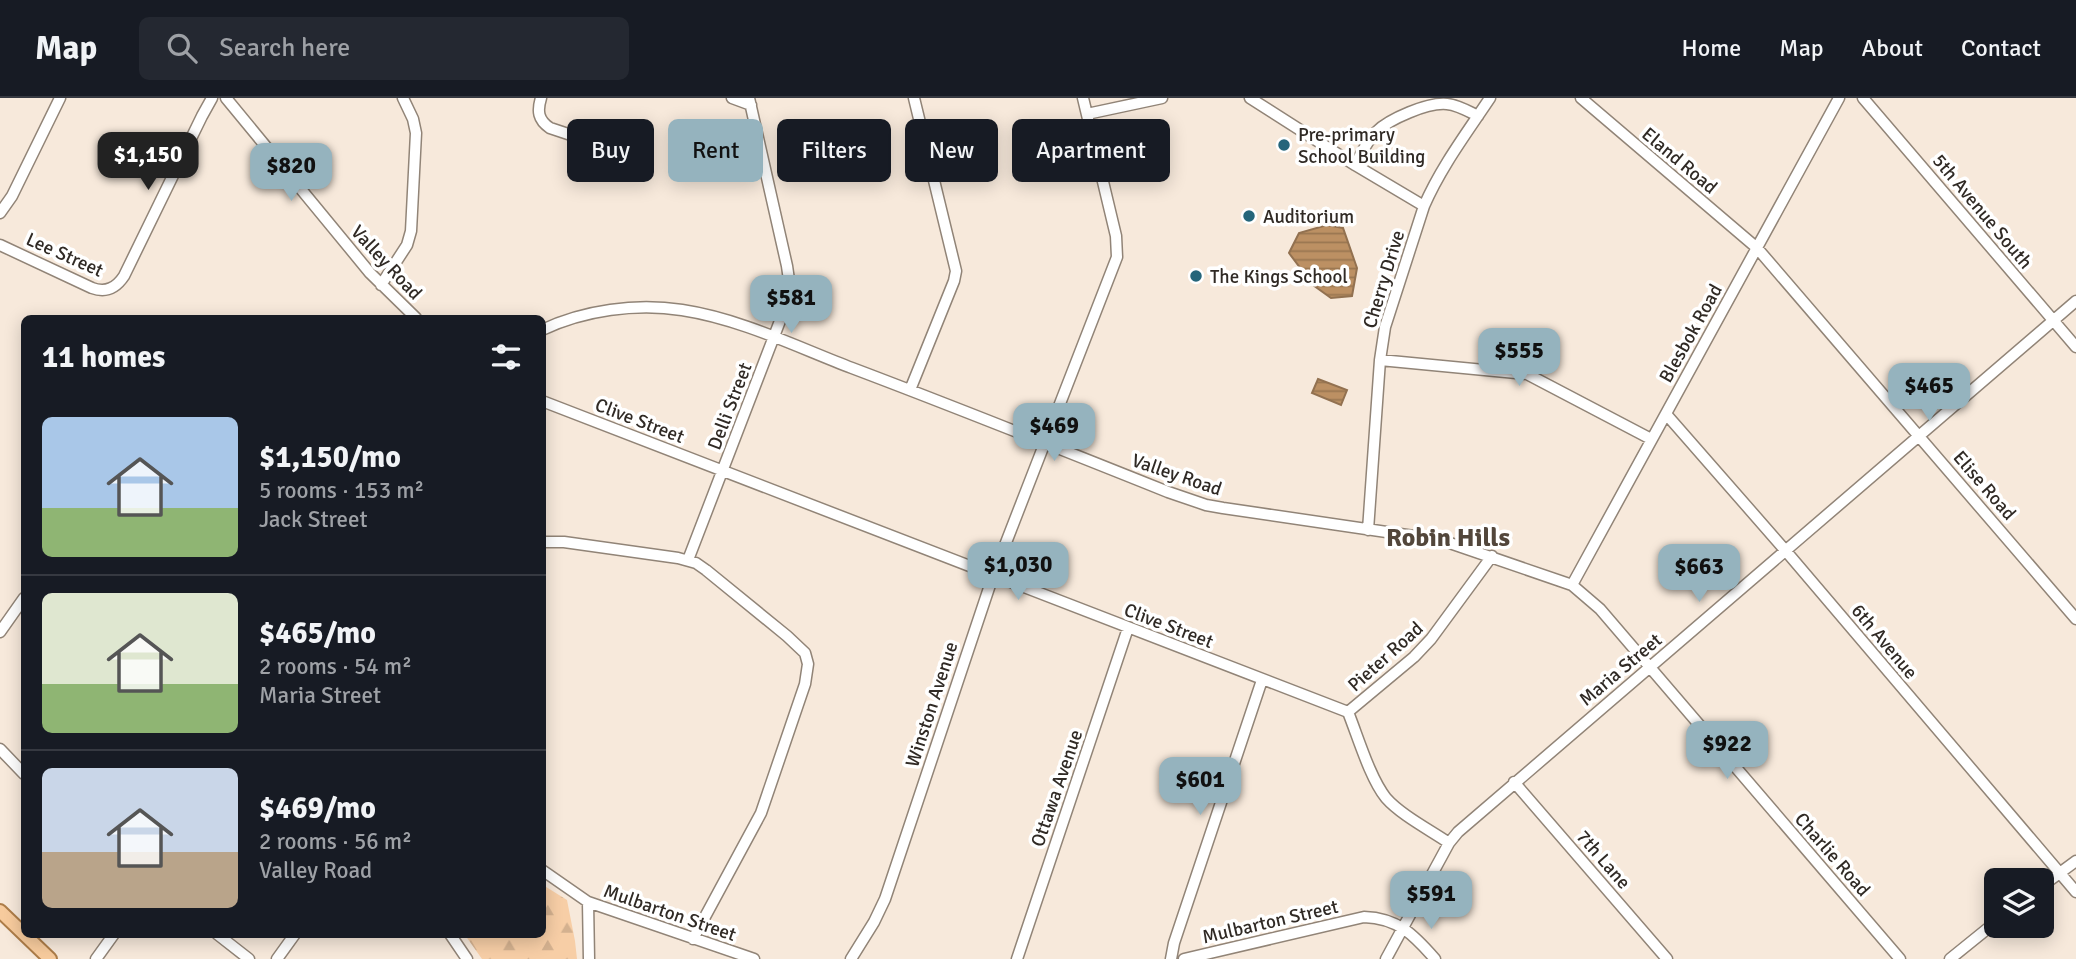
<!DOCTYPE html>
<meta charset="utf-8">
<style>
body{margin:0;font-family:Signika,sans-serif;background:#242831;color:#f1f3f6;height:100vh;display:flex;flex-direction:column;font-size:26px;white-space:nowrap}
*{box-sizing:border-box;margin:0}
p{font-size:23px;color:#9ea1a6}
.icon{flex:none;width:38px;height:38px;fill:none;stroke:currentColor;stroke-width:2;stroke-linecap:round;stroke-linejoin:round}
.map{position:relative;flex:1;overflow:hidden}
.drawer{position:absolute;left:21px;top:217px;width:525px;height:623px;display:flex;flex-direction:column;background:#171b24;border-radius:10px;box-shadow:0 4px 18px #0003}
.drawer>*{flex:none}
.guide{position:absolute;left:567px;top:21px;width:665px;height:63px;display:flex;gap:14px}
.buttons{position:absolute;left:1984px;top:770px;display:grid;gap:14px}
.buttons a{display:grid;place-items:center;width:70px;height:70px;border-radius:10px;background:#171b24;box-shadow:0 4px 18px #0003;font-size:35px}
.price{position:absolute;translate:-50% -60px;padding:0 16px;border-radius:14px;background:#95b3be;color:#111;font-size:23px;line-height:46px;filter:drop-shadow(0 2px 4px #0008)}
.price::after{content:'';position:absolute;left:50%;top:42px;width:21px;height:16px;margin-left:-10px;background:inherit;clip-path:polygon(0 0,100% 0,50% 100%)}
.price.current{background:#222;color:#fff}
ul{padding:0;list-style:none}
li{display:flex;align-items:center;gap:21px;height:175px;padding:0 21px}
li+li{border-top:2px solid #363941}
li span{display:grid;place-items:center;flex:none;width:196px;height:140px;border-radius:10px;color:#555}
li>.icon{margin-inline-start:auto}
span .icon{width:84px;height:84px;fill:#fffc;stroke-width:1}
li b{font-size:30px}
h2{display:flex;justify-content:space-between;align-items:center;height:84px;padding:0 21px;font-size:30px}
.pill{padding:0 24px;border-radius:10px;background:#171b24;box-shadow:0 4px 18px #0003;font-size:24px;line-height:63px}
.pill.current{background:#95b3be;color:#111}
header{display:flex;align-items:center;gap:42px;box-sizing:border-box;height:98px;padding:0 35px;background:#171b24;border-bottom:2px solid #363941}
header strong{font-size:33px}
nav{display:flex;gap:38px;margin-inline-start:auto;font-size:24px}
.search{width:490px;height:63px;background:#242831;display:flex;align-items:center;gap:18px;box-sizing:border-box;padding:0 24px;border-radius:10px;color:#9ea1a6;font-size:26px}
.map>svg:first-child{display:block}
</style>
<header>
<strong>Map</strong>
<div class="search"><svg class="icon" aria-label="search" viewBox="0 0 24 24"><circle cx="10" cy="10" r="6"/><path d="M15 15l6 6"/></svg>Search here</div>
<nav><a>Home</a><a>Map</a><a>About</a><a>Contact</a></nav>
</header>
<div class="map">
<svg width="2076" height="861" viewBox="0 0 2076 861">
<defs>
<pattern id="forest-firs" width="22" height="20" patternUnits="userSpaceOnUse" patternTransform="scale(1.75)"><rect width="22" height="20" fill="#f7cea6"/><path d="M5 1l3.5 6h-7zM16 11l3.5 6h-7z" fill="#d4b18f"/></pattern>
<pattern id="water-rules" width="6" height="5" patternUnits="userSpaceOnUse" patternTransform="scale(1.75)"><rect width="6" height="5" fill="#bc9063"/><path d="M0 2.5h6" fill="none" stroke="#997651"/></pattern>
</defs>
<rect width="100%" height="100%" fill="#f7e9db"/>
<!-- forest -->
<path fill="url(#forest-firs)" d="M543,787L567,802L575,843L577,861H482L465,837L542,836Z"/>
<!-- water -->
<path fill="url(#water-rules)" stroke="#927150" stroke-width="2" d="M1327,127L1343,130L1357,170L1352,198L1331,200L1313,187L1289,155L1299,135Z
M1318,281L1347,292L1341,307L1312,295Z"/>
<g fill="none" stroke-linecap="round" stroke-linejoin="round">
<defs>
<path id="minor" d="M226,0L370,175L416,220
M541,0C537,13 538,22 550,30L601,47
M732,0L751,7
M1250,0L1355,67L1424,108
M1581,0L1757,150L2076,521
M1863,0L2076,249
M1087,16L1162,0
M1355,67C1361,56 1367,43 1376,34C1389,21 1428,4 1447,6C1458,7 1468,13 1478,18
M0,115L12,98L60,0
M0,147L92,190C106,195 116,190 124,178L202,18L212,0
M381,187L407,147L411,133L416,35L413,21L403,0
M542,232C584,212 636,205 682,212C741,221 797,249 852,270C958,310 1063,352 1168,394L1206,407L1223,410L1441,442L1572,487L1600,511L1900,861
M1380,262L1527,276L1651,341
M910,292L954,183L956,173L914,0
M542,303L1348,614C1358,639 1370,680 1386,700C1401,717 1430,732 1449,745
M1666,316L1785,452L2076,794
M1368,432L1380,262L1385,229L1424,108C1441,69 1466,36 1490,0
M542,444H564L678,460L696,465L706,472L787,538L805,555L808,566L805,586L761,715L693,841
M688,462L788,202L790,189L787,168L749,0
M1572,487L1839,0
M0,534L24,500
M1348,614L1414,559L1431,541L1492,458
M0,651L24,676
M1514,684L1667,861
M542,772L588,804L754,861
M2042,788L2076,763
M588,804L589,861
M217,836L249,861
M450,836L467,861
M96,861L114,836
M277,861L295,836
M851,861L874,824L885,801L993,478L1117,159L1116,138L1083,0
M1017,861L1128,530
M1171,861L1174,845L1262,582
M1184,861L1364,819C1398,820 1414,837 1435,861
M1386,861L1449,745L1458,734L2076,203
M1950,861L1997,823"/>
<path id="major" d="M0,813L50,861"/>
</defs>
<!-- minor casing -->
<use href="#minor" stroke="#918477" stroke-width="13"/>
<!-- major casing -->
<use href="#major" stroke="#ad7d49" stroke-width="16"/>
<!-- minor -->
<use href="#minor" stroke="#fff" stroke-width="10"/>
<!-- major -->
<use href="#major" stroke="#f7cb9d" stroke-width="12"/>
</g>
<!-- markers -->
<g fill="#25657a" stroke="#fff" stroke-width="2.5">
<circle cx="1284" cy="47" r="7"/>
<circle cx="1249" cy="118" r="7"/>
<circle cx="1196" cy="178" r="7"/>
</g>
<g text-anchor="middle" stroke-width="7" stroke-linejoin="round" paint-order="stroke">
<!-- poi labels -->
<g font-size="19" fill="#302a25" stroke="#fff" text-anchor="start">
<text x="1298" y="43">Pre-primary<tspan x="1298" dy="22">School Building</tspan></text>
<text x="1263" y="125">Auditorium</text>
<text x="1210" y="185">The Kings School</text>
</g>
<!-- street labels -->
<g font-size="19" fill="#302a25" stroke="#fff">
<text transform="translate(1680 62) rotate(40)" y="7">Eland Road</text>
<text transform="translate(1983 113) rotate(50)" y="7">5th Avenue South</text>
<text transform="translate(65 156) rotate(24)" y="7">Lee Street</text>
<text transform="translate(387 164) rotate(47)" y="7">Valley Road</text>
<text transform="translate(1383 181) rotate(-73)" y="7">Cherry Drive</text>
<text transform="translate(1690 235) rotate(-61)" y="7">Blesbok Road</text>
<text transform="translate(729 308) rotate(-69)" y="7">Delli Street</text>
<text transform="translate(640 322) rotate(21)" y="7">Clive Street</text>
<text transform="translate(1177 376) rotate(19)" y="7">Valley Road</text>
<text transform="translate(1985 387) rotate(49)" y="7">Elise Road</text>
<text transform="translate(1169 527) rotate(21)" y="7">Clive Street</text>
<text transform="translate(1885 543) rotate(50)" y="7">6th Avenue</text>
<text transform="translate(1385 558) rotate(-42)" y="7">Pieter Road</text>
<text transform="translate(1620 571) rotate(-40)" y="7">Maria Street</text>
<text transform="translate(931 606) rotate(-72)" y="7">Winston Avenue</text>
<text transform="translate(1056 690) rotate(-71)" y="7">Ottawa Avenue</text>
<text transform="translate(1833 756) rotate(49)" y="7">Charlie Road</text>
<text transform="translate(1604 761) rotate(49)" y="7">7th Lane</text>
<text transform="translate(670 814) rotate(19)" y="7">Mulbarton Street</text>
<text transform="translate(1270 823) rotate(-13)" y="7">Mulbarton Street</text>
</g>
<!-- district labels -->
<g font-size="26" font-weight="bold" fill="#52463b" stroke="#fff">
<text x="1448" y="448">Robin Hills</text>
</g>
</g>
</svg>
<div class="buttons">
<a><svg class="icon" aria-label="layers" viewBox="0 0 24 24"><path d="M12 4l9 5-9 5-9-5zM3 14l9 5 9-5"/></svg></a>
</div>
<b class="price current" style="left:148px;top:94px">$1,150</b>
<b class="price" style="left:291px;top:105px">$820</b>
<b class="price" style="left:791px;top:237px">$581</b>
<b class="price" style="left:1519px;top:290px">$555</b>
<b class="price" style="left:1929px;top:325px">$465</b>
<b class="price" style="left:1054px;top:365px">$469</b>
<b class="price" style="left:1018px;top:504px">$1,030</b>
<b class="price" style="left:1699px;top:506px">$663</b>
<b class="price" style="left:1727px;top:683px">$922</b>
<b class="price" style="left:1200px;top:719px">$601</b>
<b class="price" style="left:1431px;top:833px">$591</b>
<div class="guide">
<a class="pill">Buy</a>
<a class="pill current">Rent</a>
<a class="pill">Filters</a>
<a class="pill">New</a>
<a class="pill">Apartment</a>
</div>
<section class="drawer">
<h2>11 homes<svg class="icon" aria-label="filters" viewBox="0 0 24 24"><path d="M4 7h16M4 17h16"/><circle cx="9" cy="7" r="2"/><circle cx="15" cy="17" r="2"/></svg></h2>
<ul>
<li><span style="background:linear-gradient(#a9c7e8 65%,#8fb573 0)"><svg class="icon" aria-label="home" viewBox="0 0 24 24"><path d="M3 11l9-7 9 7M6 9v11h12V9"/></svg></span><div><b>$1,150/mo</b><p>5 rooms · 153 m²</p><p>Jack Street</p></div></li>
<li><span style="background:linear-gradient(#dfe7d0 65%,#8fb573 0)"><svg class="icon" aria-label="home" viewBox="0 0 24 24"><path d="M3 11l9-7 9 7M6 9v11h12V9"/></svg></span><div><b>$465/mo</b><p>2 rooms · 54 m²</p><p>Maria Street</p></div></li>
<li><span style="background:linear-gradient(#c9d6e8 60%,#b9a48a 0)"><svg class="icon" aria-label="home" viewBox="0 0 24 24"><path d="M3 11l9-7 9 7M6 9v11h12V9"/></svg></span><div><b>$469/mo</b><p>2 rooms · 56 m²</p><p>Valley Road</p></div></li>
</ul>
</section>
</div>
